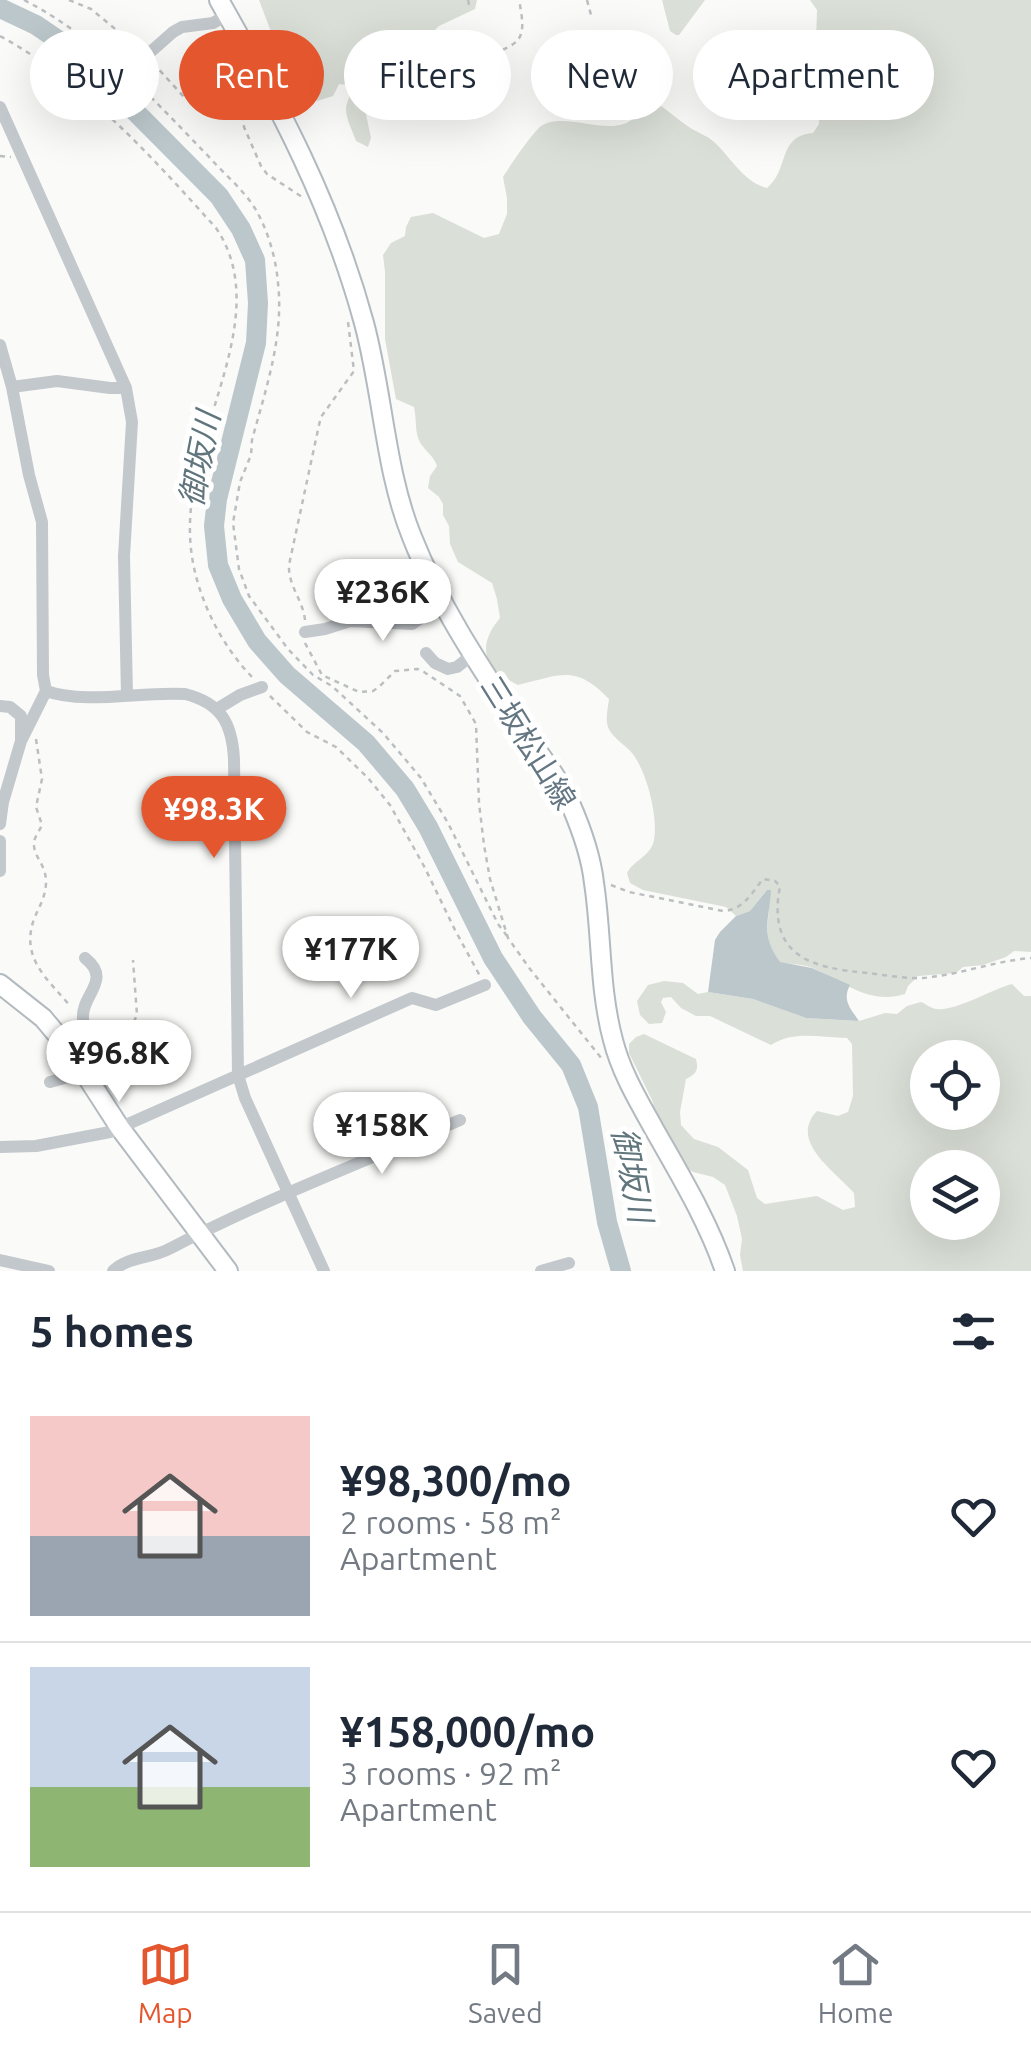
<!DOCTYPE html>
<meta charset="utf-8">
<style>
body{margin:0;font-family:Ubuntu,"Noto Sans JP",sans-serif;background:#f6f6f7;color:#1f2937;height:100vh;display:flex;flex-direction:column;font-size:38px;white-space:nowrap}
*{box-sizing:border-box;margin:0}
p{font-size:32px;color:#747a83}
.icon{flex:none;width:55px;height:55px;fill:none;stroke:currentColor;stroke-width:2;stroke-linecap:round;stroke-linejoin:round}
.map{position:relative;height:1271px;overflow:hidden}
.side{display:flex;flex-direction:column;background:#fff;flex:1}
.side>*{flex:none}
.guide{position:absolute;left:30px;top:30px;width:972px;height:90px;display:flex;gap:20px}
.buttons{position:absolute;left:910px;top:1040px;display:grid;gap:20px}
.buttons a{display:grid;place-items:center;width:90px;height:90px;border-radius:50%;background:#fff;box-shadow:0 10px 40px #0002;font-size:50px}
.price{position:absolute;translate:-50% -85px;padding:0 22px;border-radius:35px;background:#fff;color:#222;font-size:32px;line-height:65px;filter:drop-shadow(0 2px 5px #0008)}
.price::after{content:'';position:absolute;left:50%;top:60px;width:30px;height:22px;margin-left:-15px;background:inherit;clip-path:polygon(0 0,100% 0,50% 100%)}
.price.on{background:#e4572e;color:#fff}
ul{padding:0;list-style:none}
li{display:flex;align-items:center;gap:30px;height:250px;padding:0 30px}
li+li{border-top:2px solid #e0e1e3}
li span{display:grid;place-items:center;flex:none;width:280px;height:200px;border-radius:0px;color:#555}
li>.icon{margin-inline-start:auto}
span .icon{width:120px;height:120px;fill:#fffc;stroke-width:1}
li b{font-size:42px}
h2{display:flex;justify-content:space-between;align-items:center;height:120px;padding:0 30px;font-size:42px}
.chip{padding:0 35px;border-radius:45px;background:#fff;box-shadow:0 10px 40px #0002;font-size:35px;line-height:90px}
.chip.on{background:#e4572e;color:#fff}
.tab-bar{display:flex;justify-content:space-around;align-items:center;height:140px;border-top:2px solid #e0e1e3;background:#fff;font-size:28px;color:#747a83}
.tab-bar a{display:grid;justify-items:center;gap:5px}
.tab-bar .on{color:#e4572e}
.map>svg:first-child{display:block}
</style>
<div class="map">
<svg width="1031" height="1271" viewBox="0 0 1031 1271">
<rect width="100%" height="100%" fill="#fafaf8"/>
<!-- green -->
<path fill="#dadfd7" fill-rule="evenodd" d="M259,0H477L475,9L439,26L422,42L417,70L399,81L373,87L364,105L371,138L368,147L356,141C353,132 346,119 346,109C347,98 353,97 348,85L339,84L333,96L317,101L299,90L281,58Z
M662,0H705L679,35H676L670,31Z
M810,0H1031V952L1014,951L1006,957L983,965L963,967L956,973L918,976L908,986L905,994C870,1005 845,983 813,968C803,964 791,964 780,963C757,930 774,922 767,890L750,911L736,916L726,907L643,890L630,883L627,873C633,861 648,857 653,844C660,822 647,771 632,753C626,746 615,739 610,731C604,722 608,709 609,699C575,664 561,675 518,685C485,669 475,648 500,618L497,599L492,583L458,562L450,544L449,526L443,515V504L439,497L428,488L430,476L437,466C433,455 427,453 421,444C414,434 417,419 414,407L396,399L385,339V272L383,255L391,243L405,236L406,227L411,217L433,213L484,238L499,234L507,214V198L503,177C510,166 532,133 541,126C565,110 612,139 634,118C639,112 641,104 646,98C664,105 676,119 692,129C699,133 707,136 713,141C731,157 743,182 767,188C790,169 777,136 813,133L819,124V95L815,78L817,10Z
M664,981L683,983L698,994L708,992L753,999L806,1018L859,1021L885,1013L897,1014L907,1006L921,1002C926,1004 930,1008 936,1009C955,1012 992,989 1012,984L1024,996H1031V1271H743L740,1255L742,1239L737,1216L725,1185L713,1177L693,1172L681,1164L655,1122L653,1102L629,1053V1044L636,1037L644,1034L696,1059C699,1070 696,1074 686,1079L680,1112L681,1125L694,1139L718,1147L748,1170L757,1198L765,1204L817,1196L843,1210L855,1207L854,1193C835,1171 788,1141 817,1111L838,1116L848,1112L853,1096L852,1044L847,1038C820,1038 795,1030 771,1045L710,1016H696L681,1008L671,997L663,998L661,1002L666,1012L662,1023L649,1024L640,1015L637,1001L648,985ZM928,1058H982V1112H928ZM928,1168H982V1222H928Z"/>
<!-- water -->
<path fill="#bbc7cb" d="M767,890H771C769,922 760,934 780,962L812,968L850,985C842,1000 850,1008 859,1021L806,1018L753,999L708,992L715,940L720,932L736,916L750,911Z"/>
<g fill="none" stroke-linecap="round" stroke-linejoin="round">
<!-- river -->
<path stroke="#bbc7cb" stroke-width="20" d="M0,8L36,25L77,53L219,196L241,229L255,260L258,303L256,343L217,499L214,526L218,565L232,599L257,641L287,675L366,743L405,789L428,827L493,958L532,1017L571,1065L588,1107L607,1222L621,1271"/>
<defs>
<path id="secondary" d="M219,0C279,106 332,205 364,323C383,393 385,471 412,537C438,603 477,662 516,721C534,748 556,773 570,803C581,828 591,855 594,883C602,935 599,988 613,1040C621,1072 638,1100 654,1129C680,1175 708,1221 725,1271
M0,984L43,1018L69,1049L120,1128L228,1271"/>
</defs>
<!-- secondary casing -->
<use href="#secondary" stroke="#b3babf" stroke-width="22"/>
<!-- path -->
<path stroke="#bbbfc2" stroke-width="2.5" stroke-dasharray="5 5" stroke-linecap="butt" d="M24,0C98,38 153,99 210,158C225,175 244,190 256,210C268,231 276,258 278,283C284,337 266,388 252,440L251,455L240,482L233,523L239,569L249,596L288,649L313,675L332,686L383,733L421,778L448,823L498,924L507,936
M69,0L91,9L137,47
M468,0L469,5
M587,0L591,15
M0,36C86,83 151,156 216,228C259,291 224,370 206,435C197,466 189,502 190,534C191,586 218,643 254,679
M484,57C522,43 527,41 519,0
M153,63L184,97
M250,86L243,117L244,127L261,166L267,174L302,197
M0,156L11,157
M305,620C303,600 288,586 289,565L319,425L321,417L354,371L348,322
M305,643L322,675L359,692L373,691L379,687L395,671L418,669L424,672L460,696L476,724L479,803L484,845L490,879L508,938L530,969L602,1059
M270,696L307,732L336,747L368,778L390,805L425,868L455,930L480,976
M36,739L42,779L36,807L42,825C39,832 33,838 34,846C35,858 46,865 46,882C46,896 39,907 34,919C20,959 48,979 71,1007
M611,885L629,892L723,911C743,910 751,894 763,879L775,881L780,886C767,955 809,968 868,973C885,975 905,979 923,978C959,975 994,961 1031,958
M109,1052L126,1038L137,1015L133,960"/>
<!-- street -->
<path stroke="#c3c8cc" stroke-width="12" d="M147,55L173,32L182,27L213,23L227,15
M0,107L126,388
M0,345L12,387L29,475L42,522L43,675L46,691L21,741L3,802L0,824
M12,387L57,381L110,388H126L132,422L124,556L127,695
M305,632L325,629L350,621L412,624L442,603
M426,653L435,663L448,669L457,667L472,655
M46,691C87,705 141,691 185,694C221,703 232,723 234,759L238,1075L245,1098L324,1271
M0,706L10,707L21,716V739
M217,709L240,695L262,687
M0,841V871
M50,1082L83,1073L97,1063C101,1046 84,1036 83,1018C81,995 113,980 85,958
M0,1147L36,1146L110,1132L412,998L436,1005L485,985
M0,1260L49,1271
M113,1271C129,1256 150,1259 169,1249C263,1200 363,1162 460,1120
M541,1271L569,1263"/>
<!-- secondary -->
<use href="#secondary" stroke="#fff" stroke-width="18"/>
</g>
<g text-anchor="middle" stroke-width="10" stroke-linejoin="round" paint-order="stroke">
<!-- street labels -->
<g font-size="30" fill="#657683" stroke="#fff">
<text transform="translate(528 743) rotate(58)" y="10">三坂松山線</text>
</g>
<!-- water labels -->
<g font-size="32" font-style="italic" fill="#60757c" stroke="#fff">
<text transform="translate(200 459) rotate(-79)" y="11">御坂川</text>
<text transform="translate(632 1175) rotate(79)" y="11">御坂川</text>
</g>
</g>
</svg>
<div class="buttons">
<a><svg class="icon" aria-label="locate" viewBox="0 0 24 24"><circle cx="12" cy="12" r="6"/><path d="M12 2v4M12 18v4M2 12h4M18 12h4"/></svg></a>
<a><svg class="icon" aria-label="layers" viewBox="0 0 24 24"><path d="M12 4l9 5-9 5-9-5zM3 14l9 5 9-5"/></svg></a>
</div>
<b class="price" style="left:383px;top:644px">¥236K</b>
<b class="price on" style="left:214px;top:861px">¥98.3K</b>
<b class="price" style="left:351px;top:1001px">¥177K</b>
<b class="price" style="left:119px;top:1105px">¥96.8K</b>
<b class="price" style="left:382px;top:1177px">¥158K</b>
<div class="guide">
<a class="chip">Buy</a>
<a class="chip on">Rent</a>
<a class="chip">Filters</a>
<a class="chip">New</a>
<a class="chip">Apartment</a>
</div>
</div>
<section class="side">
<h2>5 homes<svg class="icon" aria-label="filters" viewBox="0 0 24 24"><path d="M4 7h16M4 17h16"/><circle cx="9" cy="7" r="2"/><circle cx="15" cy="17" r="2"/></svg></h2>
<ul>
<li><span style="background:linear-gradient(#f6c9c9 60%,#9aa5b1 0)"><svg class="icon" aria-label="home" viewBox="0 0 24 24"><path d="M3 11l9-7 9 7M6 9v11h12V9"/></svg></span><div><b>¥98,300/mo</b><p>2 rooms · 58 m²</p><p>Apartment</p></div><svg class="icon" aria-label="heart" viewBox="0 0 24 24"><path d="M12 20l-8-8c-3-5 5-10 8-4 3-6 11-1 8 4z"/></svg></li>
<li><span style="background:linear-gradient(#c9d6e8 60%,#8fb573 0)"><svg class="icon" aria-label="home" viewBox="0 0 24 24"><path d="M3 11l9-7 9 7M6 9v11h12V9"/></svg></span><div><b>¥158,000/mo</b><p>3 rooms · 92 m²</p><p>Apartment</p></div><svg class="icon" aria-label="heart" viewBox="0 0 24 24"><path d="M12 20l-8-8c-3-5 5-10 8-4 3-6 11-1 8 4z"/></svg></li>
</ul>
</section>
<nav class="tab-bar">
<a class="on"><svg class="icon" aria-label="map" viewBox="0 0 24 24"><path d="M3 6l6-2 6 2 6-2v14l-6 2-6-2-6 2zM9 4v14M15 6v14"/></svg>Map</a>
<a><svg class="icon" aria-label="saved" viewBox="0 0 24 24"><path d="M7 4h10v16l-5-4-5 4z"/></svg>Saved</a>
<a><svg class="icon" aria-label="home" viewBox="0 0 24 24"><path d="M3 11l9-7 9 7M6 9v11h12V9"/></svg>Home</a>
</nav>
